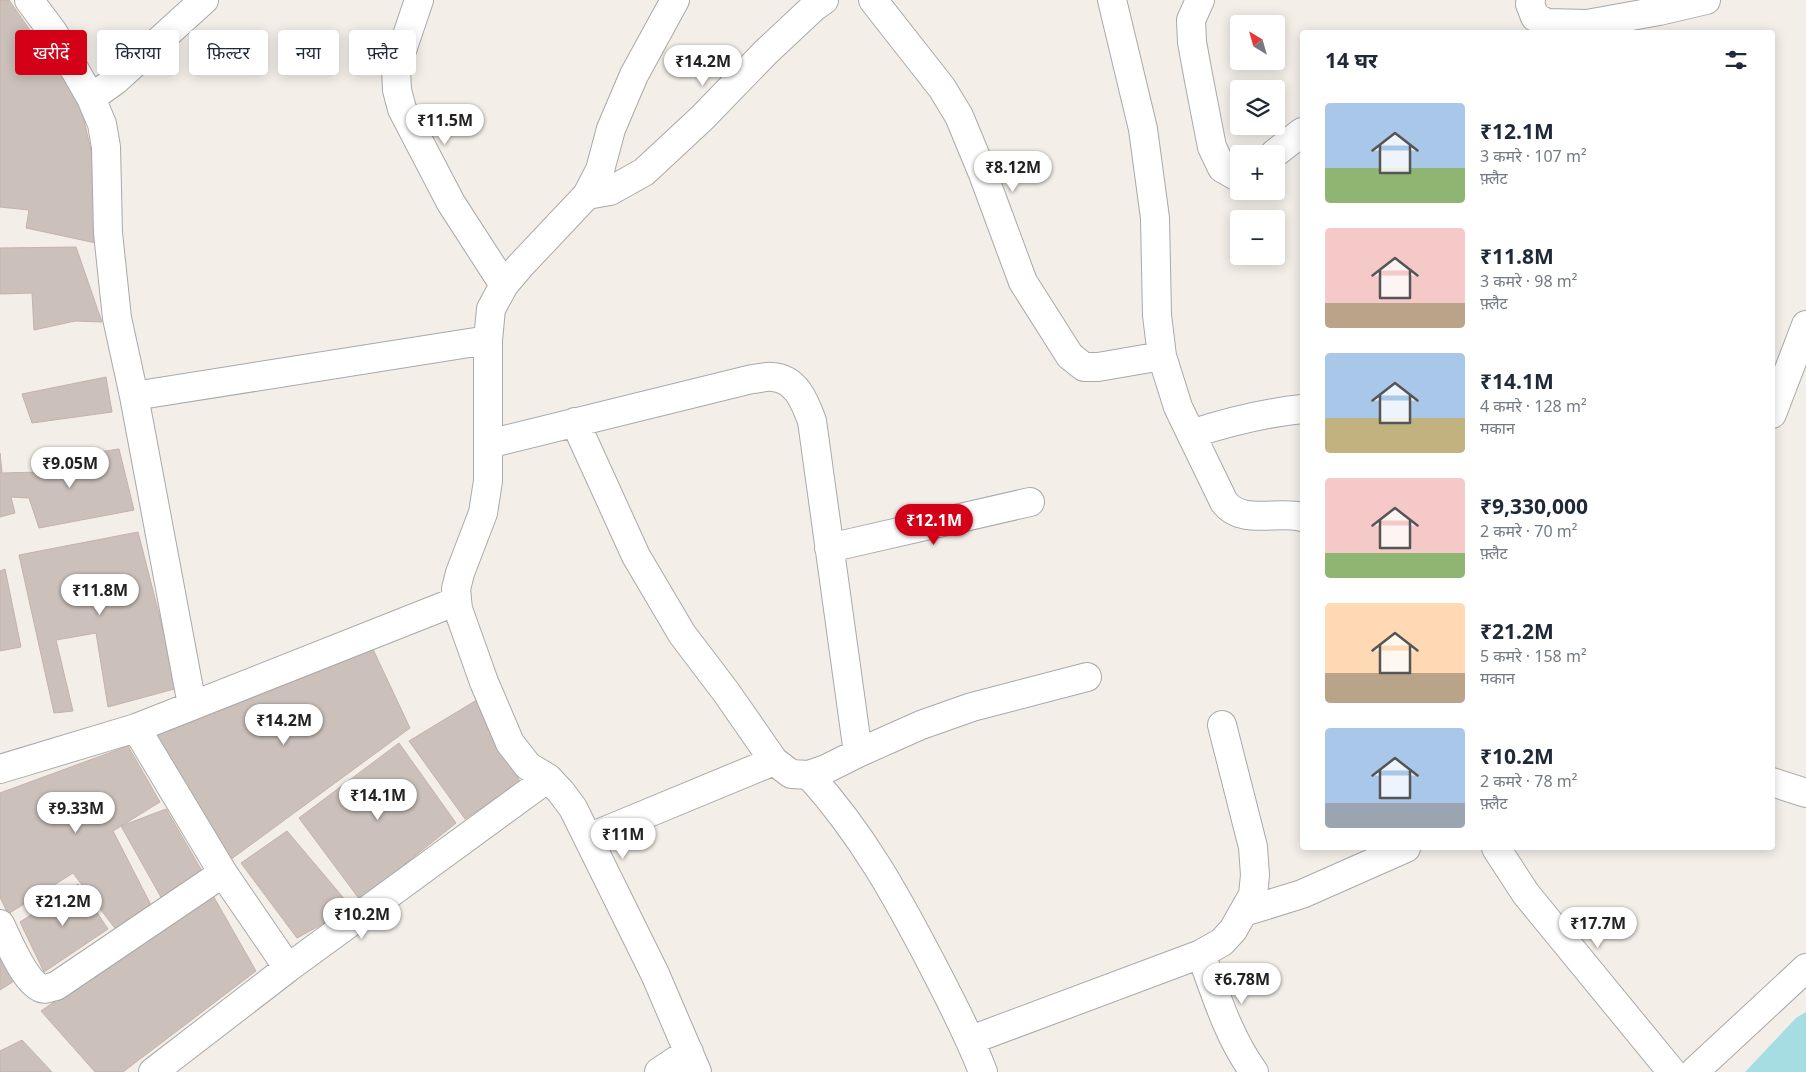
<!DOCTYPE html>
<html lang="hi">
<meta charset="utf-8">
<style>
body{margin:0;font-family:"Noto Sans","Noto Sans Devanagari",sans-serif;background:#f2f2f3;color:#1f2937;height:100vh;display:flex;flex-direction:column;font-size:19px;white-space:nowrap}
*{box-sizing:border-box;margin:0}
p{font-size:16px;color:#747a83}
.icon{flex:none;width:28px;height:28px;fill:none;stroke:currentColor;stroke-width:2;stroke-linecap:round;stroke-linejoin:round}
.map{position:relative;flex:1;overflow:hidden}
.details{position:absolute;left:1300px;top:30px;width:475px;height:820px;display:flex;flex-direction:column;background:#fff;border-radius:5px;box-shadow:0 2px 12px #0003}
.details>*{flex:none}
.guide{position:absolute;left:15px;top:30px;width:475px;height:45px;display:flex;gap:10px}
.needle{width:32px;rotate:323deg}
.tools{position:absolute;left:1230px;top:15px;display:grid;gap:10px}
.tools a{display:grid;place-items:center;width:55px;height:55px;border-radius:5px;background:#fff;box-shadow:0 2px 12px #0003;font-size:25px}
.price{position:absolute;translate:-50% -42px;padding:0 11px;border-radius:18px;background:#fff;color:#222;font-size:16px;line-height:32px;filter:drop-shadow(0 1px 2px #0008)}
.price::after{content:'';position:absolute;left:50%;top:30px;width:15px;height:11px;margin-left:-8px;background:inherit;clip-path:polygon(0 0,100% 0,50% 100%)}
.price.selected{background:#d40018;color:#fff}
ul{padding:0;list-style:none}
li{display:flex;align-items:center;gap:15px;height:125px;padding:0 25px}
li span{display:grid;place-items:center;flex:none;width:140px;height:100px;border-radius:5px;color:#555}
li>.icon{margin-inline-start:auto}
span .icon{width:60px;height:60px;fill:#fffc;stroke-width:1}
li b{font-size:21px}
h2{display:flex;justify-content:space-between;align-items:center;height:60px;padding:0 25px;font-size:21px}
.chip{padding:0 18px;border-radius:5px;background:#fff;box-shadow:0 2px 12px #0003;font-size:18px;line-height:45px}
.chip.selected{background:#d40018;color:#fff}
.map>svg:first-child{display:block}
</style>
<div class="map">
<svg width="1806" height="1072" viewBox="0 0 1806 1072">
<rect width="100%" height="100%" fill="#f3eee8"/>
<!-- water -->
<path fill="#a5dde3" d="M1806,1012V1072H1745L1796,1018Z"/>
<!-- building -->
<path fill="#cbc0ba" stroke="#c6b2a9" d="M0,0H9L80,102L96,173V243L26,228L29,210L0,207Z
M76,247L102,322L75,321L34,330L32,293L0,294V248Z
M106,377L112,412L32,423L22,394Z
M119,449L134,510L39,528L29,498L11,497L15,513L0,517V453L2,473L41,472L43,460Z
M138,532L178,688L108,707L96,633L56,640L73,711L54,713L19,555Z
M5,569L21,647L0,651V571Z
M371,645L410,728L230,860L156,735Z
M480,698L520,782L465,819L409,741Z
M399,743L456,823L360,900L299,818Z
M128,746L160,802L113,831L151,905L117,931L73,873L8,914L0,897V793Z
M166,809L202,871L162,899L121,826Z
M287,831L352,908L297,938L241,863Z
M78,884L108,929L44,972L20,922Z
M211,892L256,971L123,1072H95L41,1011Z
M0,954L14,981L0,990Z
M22,1040L52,1072H0V1051Z"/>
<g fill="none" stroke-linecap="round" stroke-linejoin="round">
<defs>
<path id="minor" d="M29,0L53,32L91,98L102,124L106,147L108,233L117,318L134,396L192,705
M419,0L396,68L397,90L402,109L451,203L504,285
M675,0L634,75L611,129L600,170L587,195L520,266L504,285L491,309L488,340V481L483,513L460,573L456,589L458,609L484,682L510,743L528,766L548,778L561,792L573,808L655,974L697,1072
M873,0L942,88L959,116L983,174L1023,282L1070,356L1084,367H1098L1162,356
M1112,0L1143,129L1155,218L1157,315L1162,356L1178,407L1224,502C1242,526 1277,510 1302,517
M1200,0L1191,20L1192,42L1198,75L1212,147L1222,168L1236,176L1239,175
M1531,0L1530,4L1535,17L1547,23L1587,24L1659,11L1706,0
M91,98L116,80L204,0
M1274,154L1302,132
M587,195L610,191L644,172L702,118L766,52L814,7L824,0
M134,396L488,340
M1772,414L1806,325
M575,422L636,556L682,634L726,692L774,761L791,774L809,775L826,769L858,753L921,725L972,707L1087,677
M1191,434C1228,422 1264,413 1302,409
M488,444L752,379C758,379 765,376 772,377C796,378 805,402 812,421L858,753
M829,548L1030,502
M136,728L223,873L288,968
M0,769L136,728L457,601
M809,775C863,835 896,895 933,966C951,1001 969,1035 983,1072
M1772,782L1806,793
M588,838L774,761
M1496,848L1526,894L1672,1072
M1244,912L1302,894L1406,848
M0,924C8,940 24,981 41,988C45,990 51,987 56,986L223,873
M1201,954C1216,995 1228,1036 1254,1072
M971,1040L1201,954L1222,942L1233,930L1253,895L1255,875L1253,847L1222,725
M153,1072L288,968L548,778
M659,1072L689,1052
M1694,1072L1806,968"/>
</defs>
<!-- minor casing -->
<use href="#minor" stroke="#a9a9a9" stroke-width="30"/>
<!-- minor -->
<use href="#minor" stroke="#fff" stroke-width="28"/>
</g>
</svg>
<div class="tools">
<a><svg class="needle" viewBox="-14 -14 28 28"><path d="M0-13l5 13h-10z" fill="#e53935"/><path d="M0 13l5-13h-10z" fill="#747a83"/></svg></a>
<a><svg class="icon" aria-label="layers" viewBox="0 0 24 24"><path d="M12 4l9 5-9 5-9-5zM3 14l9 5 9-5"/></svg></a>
<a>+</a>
<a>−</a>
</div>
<b class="price" style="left:703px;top:87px">₹14.2M</b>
<b class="price" style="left:445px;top:146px">₹11.5M</b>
<b class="price" style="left:1013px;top:193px">₹8.12M</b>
<b class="price" style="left:70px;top:489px">₹9.05M</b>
<b class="price selected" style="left:934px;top:546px">₹12.1M</b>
<b class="price" style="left:100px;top:616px">₹11.8M</b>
<b class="price" style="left:284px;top:746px">₹14.2M</b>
<b class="price" style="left:378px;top:821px">₹14.1M</b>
<b class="price" style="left:76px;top:834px">₹9.33M</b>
<b class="price" style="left:623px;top:860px">₹11M</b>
<b class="price" style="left:63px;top:927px">₹21.2M</b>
<b class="price" style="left:362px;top:940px">₹10.2M</b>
<b class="price" style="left:1598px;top:949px">₹17.7M</b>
<b class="price" style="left:1242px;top:1005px">₹6.78M</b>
<div class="guide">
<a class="chip selected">खरीदें</a>
<a class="chip">किराया</a>
<a class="chip">फ़िल्टर</a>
<a class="chip">नया</a>
<a class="chip">फ़्लैट</a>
</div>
<section class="details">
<h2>14 घर<svg class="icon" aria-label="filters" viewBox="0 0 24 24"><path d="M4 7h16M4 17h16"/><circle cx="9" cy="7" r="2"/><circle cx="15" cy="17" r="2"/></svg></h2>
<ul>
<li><span style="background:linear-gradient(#a9c7e8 65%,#8fb573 0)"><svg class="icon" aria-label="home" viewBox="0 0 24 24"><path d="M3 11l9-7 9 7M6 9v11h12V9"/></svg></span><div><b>₹12.1M</b><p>3 कमरे · 107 m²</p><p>फ़्लैट</p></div></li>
<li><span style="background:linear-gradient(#f6c9c9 75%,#b9a48a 0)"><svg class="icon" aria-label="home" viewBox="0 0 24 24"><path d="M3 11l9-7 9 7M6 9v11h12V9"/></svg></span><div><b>₹11.8M</b><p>3 कमरे · 98 m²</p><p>फ़्लैट</p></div></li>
<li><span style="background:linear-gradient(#a9c7e8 65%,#c2b280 0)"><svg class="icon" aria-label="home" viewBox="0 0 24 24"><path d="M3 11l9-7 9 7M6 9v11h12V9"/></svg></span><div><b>₹14.1M</b><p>4 कमरे · 128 m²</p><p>मकान</p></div></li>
<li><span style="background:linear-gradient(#f6c9c9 75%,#8fb573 0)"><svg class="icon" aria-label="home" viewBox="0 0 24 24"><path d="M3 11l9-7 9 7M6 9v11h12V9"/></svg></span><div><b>₹9,330,000</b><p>2 कमरे · 70 m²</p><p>फ़्लैट</p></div></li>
<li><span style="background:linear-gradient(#ffd9b3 70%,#b9a48a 0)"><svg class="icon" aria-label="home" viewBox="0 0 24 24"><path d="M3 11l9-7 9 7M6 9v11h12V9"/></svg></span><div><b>₹21.2M</b><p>5 कमरे · 158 m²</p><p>मकान</p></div></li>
<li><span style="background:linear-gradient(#a9c7e8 75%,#9aa5b1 0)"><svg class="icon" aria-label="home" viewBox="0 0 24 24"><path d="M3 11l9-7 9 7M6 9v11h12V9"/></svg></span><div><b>₹10.2M</b><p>2 कमरे · 78 m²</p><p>फ़्लैट</p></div></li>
</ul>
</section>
</div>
